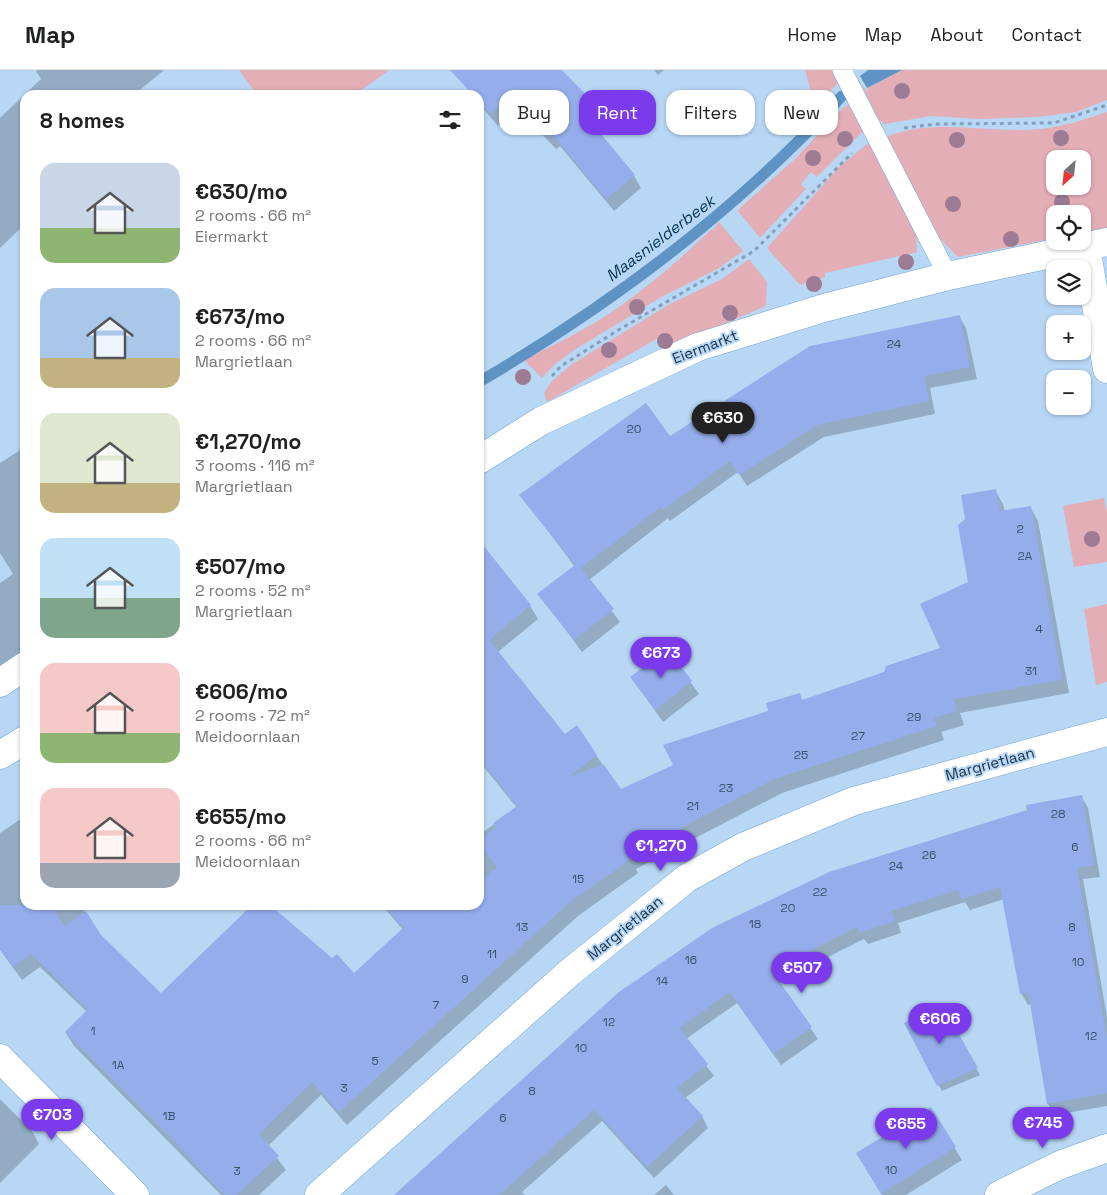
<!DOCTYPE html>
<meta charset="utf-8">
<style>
body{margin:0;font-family:"Space Grotesk",sans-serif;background:#f6f6f6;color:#202124;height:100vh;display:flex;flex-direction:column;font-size:19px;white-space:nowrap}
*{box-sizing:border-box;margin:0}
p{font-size:16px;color:#757577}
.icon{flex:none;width:28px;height:28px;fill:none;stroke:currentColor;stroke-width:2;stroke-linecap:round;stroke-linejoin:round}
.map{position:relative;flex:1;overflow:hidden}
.drawer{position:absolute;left:20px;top:20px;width:464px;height:820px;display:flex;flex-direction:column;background:#fff;border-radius:15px;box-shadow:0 1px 4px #0004}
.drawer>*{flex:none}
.guide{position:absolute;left:499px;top:20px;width:475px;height:45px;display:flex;gap:10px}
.needle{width:32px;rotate:207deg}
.fabs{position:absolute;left:1046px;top:80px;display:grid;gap:10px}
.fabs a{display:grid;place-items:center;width:45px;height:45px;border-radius:10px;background:#fff;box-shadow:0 1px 4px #0004;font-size:25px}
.price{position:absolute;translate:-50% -42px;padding:0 11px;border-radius:18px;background:#7c3aed;color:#fff;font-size:16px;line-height:32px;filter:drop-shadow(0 1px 2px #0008)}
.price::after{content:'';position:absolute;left:50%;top:30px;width:15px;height:11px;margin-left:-8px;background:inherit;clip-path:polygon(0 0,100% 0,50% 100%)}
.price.active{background:#222;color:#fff}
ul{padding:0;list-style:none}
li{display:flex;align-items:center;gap:15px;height:125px;padding:0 20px}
li span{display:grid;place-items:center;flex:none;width:140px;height:100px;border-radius:15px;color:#555}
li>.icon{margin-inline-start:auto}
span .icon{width:60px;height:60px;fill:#fffc;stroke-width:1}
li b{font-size:21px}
h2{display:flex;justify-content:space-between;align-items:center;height:60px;padding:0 20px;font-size:21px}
.chip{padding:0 18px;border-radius:15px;background:#fff;box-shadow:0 1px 4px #0004;font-size:18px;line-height:45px}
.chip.active{background:#7c3aed;color:#fff}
header{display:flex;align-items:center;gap:30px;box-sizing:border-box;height:70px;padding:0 25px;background:#fff;border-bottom:1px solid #e0e0e0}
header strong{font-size:24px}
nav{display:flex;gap:28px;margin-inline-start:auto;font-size:18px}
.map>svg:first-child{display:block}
</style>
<header>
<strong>Map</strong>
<nav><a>Home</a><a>Map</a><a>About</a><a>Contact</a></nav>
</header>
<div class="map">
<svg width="1107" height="1125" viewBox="0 0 1107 1125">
<rect width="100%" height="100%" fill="#b8d7f5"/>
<!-- green -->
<path fill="#e4aeb7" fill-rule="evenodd" d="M239,0H389L355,25H257Z
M805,0H836L866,58L817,107L811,102L801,114L806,119L760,168L738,141L740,138L796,88L846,35L849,37L838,13L815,37Z
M902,0H1107V30L1076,42L1038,47L979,49L932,46L884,54L878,49L861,14L868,22L867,18Z
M1107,42V158L1083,163L1082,144H1055V168L958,187L936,165L886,67C933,47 990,64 1040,59C1063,57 1085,49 1107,42ZM1055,89H1082V116H1055Z
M872,70L916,163L917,182L825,203V207L800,215L767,178L840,96Z
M719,152L743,181L716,200L663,226L576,279L554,295L542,308L526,292L525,290C548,277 573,266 596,252C638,226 676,193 712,159L713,160Z
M749,189L767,212L766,235L764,237L666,278L658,268L547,332L544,323L552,311L572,294L668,235L722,209Z
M1104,428L1107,442V492L1074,497L1063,436Z
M1107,534V612L1096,615L1084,539Z"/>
<!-- water -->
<path fill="#5e93c4" d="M868,0H902L867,18L860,6Z"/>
<!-- shadow -->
<path fill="#0003" d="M38,0H164L134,25H25V154L0,178V48L41,9L36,1Z
M494,0H560L592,33L599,45L590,53L634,106L641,118L614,141L560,76L556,79L519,40L498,56L479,34V25H472L469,19Z
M654,0H664L658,5Z
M959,246L966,258L977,309L930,318L935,344L824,367L747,416L738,402L670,451L668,448L589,510L620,552L582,582L539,524L575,497L521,425L669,367Z
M25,377V591L0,606V513L13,504L0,483V393Z
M995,420L1003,434L1005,442L1030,437L1038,451L1069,623L960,643L964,655L941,662L944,670L782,723L636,799L638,803L578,846L347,1055L321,1025L268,1076L286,1100L259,1125H221L74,976L66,963L87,942L40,897L22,910L0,880V763L25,746V835H80L100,866L161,925L254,835H268L332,890L354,905L403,860L382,835H479V765L517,738L479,691V472L530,536L538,549L498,582L565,666L596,685L621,721L674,696L799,624L803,631L885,603L942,579L970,513Z
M668,581L699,624L663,652L632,608Z
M1081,726L1088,738L1100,807L1083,809L1107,947V1036L1055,1045L1048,1034L1031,934L1028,935L1021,923L1004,829L970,840L965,832L898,853L901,863L868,874L864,869L778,912L818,969L781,995L737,933L686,969L714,1006L685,1028L702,1046L708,1058L654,1108L602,1051L522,1122L525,1125H403L619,924Z
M941,935L980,1005L942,1021L905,954Z
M0,1029L32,1061L39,1074L0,1113Z
M931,1039L962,1090L906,1125H882L858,1084Z
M666,1115L674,1125H654Z"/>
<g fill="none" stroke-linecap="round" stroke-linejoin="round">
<!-- stream -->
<path stroke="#5e93c4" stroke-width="11" d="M479,312C612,234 737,140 842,26"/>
</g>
<!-- building -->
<path fill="#96adeb" d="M450,0H562L593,32L582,41L635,105L606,129L552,64L548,67L511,28L490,44L479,31V25H473Z
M960,245L970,297L924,306L929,331L817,355L739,405L730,391L663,440L660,437L581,498L614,539L574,570L537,524L575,495L519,425L646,333L670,366L810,276Z
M996,419L1000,441L1031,436L1062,610L953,629L957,641L934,648L937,656L774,709L629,785L631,789L570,832L339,1042L312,1012L259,1064L279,1086L236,1125H224L176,1073L65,962L88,939L31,884L13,897L0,879V835H50L65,856L86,841L101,865L161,923L252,835H270L332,888L337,884L354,903L403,858L384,835H479V813L497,797L479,775V770L496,757L493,753L517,736L479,688V470L531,535L489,570L565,664L577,655L597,685L570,706L604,695L621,719L673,695L663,675L768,641L766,633L800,623L802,630L884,602L886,596L940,578L920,534L968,512L958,455L965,449L961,425Z
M668,579L692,611L655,640L630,607Z
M1082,725L1094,795L1077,798L1107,969V1023L1047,1034L1028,922L1020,924L1000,817L962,829L958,820L892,841L895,851L860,863L857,857L771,900L812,957L773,984L730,922L679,958L708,994L677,1018L703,1046L647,1097L594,1040L499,1125H394L619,922L712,858L829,802L1027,740L1026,735Z
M942,934L978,998L937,1016L904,953Z
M931,1037L956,1077L881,1124L856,1083Z"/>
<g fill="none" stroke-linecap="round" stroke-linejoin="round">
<defs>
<path id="lane" d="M842,0L948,206"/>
<path id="street" d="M1086,177L1107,299
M479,390L541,351L698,277L824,238L948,206L1107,172
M0,613L25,596
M0,685L25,670
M0,988L135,1125
M319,1125L569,903L687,808L743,777L854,731L1107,662
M999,1125L1060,1095L1107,1078"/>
</defs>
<!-- lane casing -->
<use href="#lane" stroke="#72a4d4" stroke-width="20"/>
<!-- street casing -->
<use href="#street" stroke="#72a4d4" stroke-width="29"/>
<!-- path -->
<path stroke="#84a0ba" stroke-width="3" stroke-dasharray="4 4" stroke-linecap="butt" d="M904,58L937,54L1054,53L1107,35
M552,306L561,296L620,259L754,181L852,83"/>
<!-- lane -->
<use href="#lane" stroke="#fff" stroke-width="19"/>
<!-- street -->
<use href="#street" stroke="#fff" stroke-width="28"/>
</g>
<!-- trees -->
<g fill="#9e7b95">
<circle cx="902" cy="21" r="8"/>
<circle cx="1061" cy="68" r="8"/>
<circle cx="845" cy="69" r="8"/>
<circle cx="957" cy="70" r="8"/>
<circle cx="813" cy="88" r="8"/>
<circle cx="1062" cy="132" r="8"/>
<circle cx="953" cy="134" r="8"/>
<circle cx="1011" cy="169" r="8"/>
<circle cx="906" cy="192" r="8"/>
<circle cx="814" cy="214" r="8"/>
<circle cx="637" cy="237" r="8"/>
<circle cx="730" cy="243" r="8"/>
<circle cx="665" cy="271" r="8"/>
<circle cx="609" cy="280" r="8"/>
<circle cx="523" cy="307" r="8"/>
<circle cx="1092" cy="469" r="8"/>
</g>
<g text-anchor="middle" stroke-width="4" stroke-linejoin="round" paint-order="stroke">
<!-- number labels -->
<g font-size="12" fill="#3a506e">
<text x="894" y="278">24</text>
<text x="634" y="363">20</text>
<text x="1020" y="463">2</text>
<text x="1025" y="490">2A</text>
<text x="1039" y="563">4</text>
<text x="1031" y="605">31</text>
<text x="914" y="651">29</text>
<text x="858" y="670">27</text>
<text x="801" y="689">25</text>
<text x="726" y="722">23</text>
<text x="693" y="740">21</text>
<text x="1058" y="748">28</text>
<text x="1075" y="781">6</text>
<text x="929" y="789">26</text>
<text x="896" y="800">24</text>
<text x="578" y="813">15</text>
<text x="820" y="826">22</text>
<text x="788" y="842">20</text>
<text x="755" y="858">18</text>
<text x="522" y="861">13</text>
<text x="1072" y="861">8</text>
<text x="492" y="888">11</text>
<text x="691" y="894">16</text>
<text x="1078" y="896">10</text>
<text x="465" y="913">9</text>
<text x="662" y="915">14</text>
<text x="436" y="939">7</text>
<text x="609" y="956">12</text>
<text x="93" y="965">1</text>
<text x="1091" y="970">12</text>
<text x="581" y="982">10</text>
<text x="375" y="995">5</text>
<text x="118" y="999">1A</text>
<text x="344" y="1022">3</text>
<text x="532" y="1025">8</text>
<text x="169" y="1050">1B</text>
<text x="503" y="1052">6</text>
<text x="891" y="1104">10</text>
<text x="237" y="1105">3</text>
</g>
<!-- street labels -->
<g font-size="15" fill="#1c3144" stroke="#b8d7f5">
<text transform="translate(705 277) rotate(-21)" y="5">Eiermarkt</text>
<text transform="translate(990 694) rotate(-15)" y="5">Margrietlaan</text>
<text transform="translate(625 858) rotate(-39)" y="5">Margrietlaan</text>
</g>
<!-- water labels -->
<g font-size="16" font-style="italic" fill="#052f4f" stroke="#b8d7f5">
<text transform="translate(660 168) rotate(-37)" y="6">Maasnielderbeek</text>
</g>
</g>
</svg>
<div class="fabs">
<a><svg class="needle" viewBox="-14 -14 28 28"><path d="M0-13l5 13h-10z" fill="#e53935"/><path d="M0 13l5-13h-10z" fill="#757577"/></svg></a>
<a><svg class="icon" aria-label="locate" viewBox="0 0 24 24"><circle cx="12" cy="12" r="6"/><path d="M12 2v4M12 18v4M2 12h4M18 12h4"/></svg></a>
<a><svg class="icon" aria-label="layers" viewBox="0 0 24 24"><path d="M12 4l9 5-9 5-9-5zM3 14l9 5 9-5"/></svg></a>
<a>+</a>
<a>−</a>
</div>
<b class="price active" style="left:723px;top:374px">€630</b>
<b class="price" style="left:661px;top:609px">€673</b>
<b class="price" style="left:661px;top:802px">€1,270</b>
<b class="price" style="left:802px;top:924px">€507</b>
<b class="price" style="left:940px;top:975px">€606</b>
<b class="price" style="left:52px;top:1071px">€703</b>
<b class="price" style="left:1043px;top:1079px">€745</b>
<b class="price" style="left:906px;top:1080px">€655</b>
<div class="guide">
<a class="chip">Buy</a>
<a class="chip active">Rent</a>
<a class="chip">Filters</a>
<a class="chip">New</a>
</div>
<section class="drawer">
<h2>8 homes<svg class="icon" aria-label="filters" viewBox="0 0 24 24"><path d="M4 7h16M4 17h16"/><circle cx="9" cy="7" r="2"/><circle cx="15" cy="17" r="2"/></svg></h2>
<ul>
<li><span style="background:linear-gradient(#c9d6e8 65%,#8fb573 0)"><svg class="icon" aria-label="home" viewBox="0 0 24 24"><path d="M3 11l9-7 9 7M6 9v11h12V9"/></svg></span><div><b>€630/mo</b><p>2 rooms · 66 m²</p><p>Eiermarkt</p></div></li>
<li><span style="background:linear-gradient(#a9c7e8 70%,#c2b280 0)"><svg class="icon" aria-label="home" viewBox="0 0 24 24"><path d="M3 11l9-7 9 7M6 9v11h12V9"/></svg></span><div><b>€673/mo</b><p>2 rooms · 66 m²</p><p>Margrietlaan</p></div></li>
<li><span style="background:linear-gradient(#dfe7d0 70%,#c2b280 0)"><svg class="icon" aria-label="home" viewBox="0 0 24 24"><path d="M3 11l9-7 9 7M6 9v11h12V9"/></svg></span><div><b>€1,270/mo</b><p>3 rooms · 116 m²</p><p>Margrietlaan</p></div></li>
<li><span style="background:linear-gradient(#bfe0f5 60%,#7fa58c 0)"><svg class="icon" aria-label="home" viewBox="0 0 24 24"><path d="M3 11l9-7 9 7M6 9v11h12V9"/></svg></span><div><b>€507/mo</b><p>2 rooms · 52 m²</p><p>Margrietlaan</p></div></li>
<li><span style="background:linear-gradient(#f6c9c9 70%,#8fb573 0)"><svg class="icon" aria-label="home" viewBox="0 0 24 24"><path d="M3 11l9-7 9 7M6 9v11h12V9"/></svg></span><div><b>€606/mo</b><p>2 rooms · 72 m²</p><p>Meidoornlaan</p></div></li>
<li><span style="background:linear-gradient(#f6c9c9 75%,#9aa5b1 0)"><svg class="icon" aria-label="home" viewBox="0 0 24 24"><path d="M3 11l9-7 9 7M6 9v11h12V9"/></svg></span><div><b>€655/mo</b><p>2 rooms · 66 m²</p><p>Meidoornlaan</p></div></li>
</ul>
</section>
</div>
